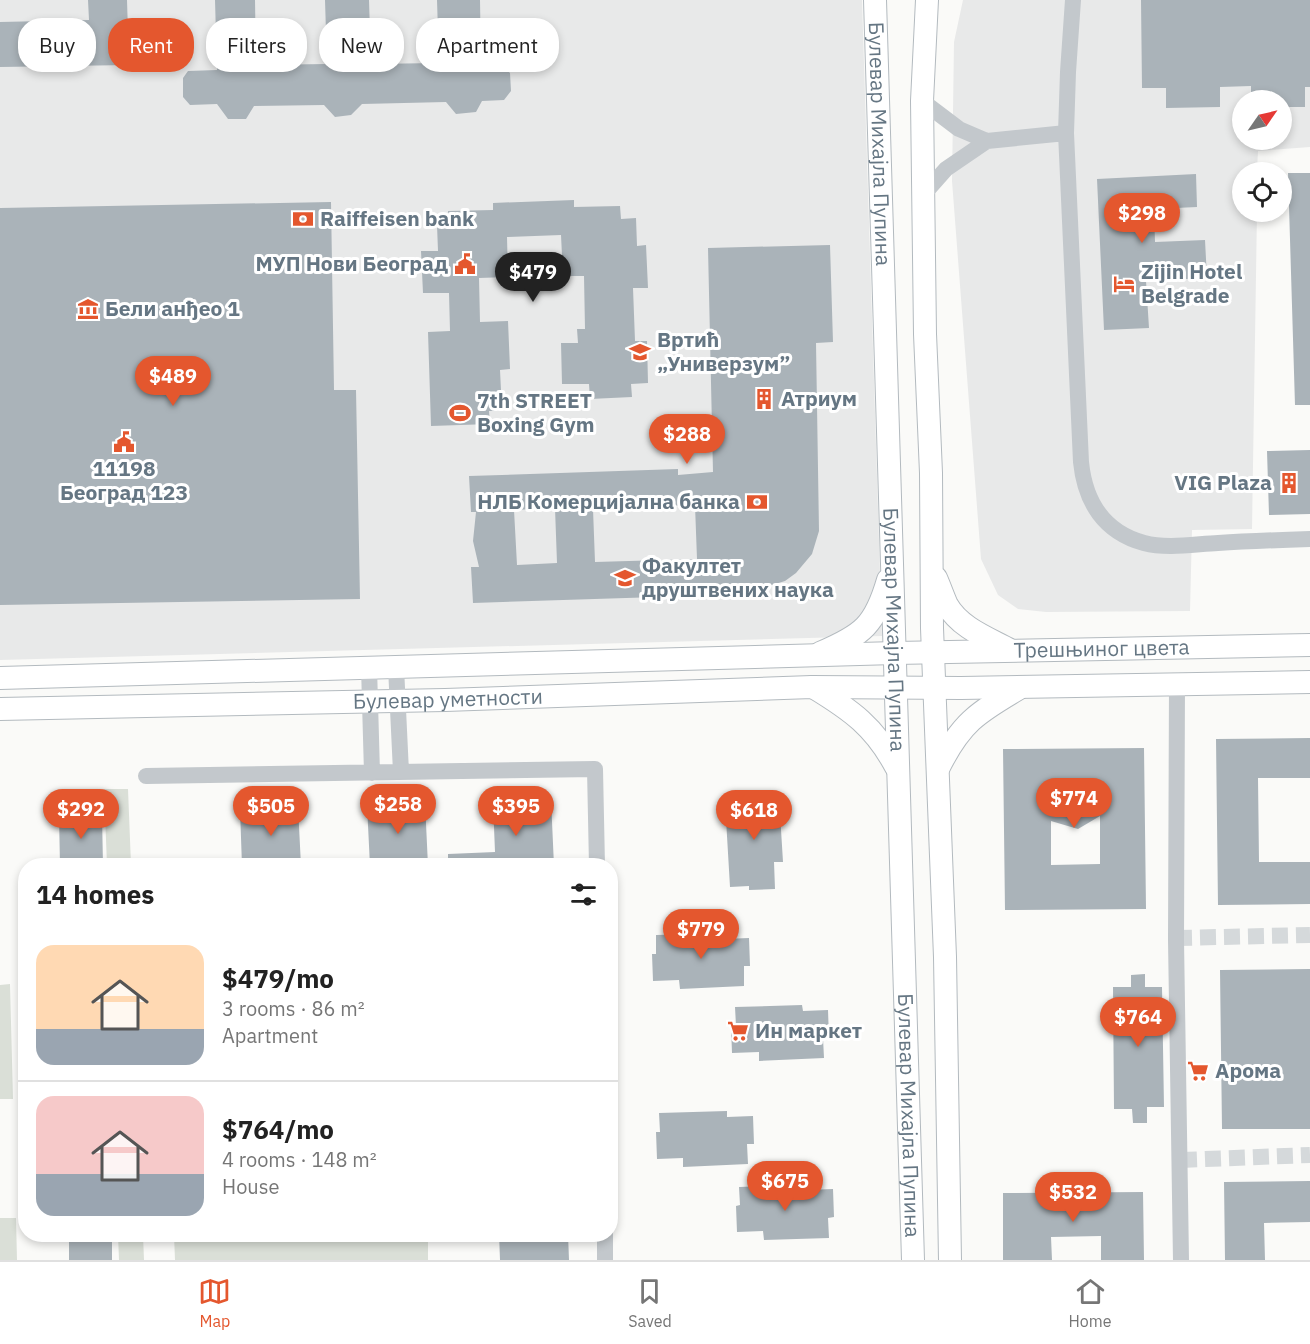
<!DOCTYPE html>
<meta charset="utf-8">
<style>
body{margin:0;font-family:"IBM Plex Sans",sans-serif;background:#f2f2f2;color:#222;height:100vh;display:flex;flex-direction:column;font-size:22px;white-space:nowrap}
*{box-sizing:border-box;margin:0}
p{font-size:20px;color:#767676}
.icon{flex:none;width:33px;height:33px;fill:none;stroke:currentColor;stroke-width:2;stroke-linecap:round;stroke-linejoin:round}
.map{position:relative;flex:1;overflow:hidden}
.sheet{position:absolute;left:18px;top:858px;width:600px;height:384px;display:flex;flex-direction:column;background:#fff;border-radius:24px;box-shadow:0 3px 9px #0003}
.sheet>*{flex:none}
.top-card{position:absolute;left:18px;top:18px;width:600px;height:54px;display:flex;gap:12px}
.needle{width:39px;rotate:56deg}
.controls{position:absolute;left:1232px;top:90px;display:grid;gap:12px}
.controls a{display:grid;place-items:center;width:60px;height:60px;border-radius:50%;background:#fff;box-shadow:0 3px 9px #0003;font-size:30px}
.price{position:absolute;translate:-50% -51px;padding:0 14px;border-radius:21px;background:#e4572e;color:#fff;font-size:20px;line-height:39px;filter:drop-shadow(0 2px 3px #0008)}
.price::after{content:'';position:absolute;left:50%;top:36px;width:18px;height:14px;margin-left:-9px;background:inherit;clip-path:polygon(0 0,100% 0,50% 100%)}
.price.on{background:#222;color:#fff}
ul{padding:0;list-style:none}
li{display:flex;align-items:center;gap:18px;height:150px;padding:0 18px}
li+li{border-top:2px solid #e0e0e0}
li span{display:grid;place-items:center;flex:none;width:168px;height:120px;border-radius:18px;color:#555}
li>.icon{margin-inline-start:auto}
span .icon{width:72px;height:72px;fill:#fffc;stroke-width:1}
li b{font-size:26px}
h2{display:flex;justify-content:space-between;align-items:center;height:72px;padding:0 18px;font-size:26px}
.pill{padding:0 21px;border-radius:24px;background:#fff;box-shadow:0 3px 9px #0003;font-size:21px;line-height:54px}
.pill.on{background:#e4572e;color:#fff}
.dock{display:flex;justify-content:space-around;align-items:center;height:84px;border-top:2px solid #e0e0e0;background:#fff;font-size:16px;color:#767676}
.dock a{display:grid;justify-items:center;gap:3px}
.dock .on{color:#e4572e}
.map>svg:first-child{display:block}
</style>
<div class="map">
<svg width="1310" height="1260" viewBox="0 0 1310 1260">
<rect width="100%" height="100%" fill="#fafaf8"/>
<!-- built -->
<path fill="#e8e9e9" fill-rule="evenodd" d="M0,0H862L882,636L0,660Z
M963,0H1310V147L1258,151L1257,172H1242V212H1257L1252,529L1192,530L1190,611L1046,612L1018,609L998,595L981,559L952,181L954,42ZM1242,100H1281V140H1242Z"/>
<!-- green -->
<path fill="#dadfd7" d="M104,789H128L131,865H107Z
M10,984L13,1099H0V985Z
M0,1218H16L17,1260H0Z
M118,1235H143L144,1260H119Z
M174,1235H428V1260H175Z"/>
<!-- building -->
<path fill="#aab3b9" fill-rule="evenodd" d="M88,0H127L129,65L0,67V22L89,20Z
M215,0H255L256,65L327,64L325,0H369L371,64L439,63L437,0H480L481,65H502L510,73L511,91L504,100L482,101L476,112L456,114L446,102L362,104L351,115L335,117L324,105L254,106L246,119H228L217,104L190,105L183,97V78L188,71L217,70Z
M1141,0H1310V87H1305V107H1281V100H1251V86L1220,87V107L1166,108V88H1142Z
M1288,173H1310V405H1295Z
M1196,174L1197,207L1154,209L1155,242L1205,240L1207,278L1146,281L1149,328L1104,330L1097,179Z
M574,200V207L620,206L621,219L636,218L637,246L646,245L648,288H633L635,341H647L648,383L631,384L632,397L590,399L589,384H562L561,343H578L577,329H585L584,276H563L561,235L507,237L508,277L479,278L480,322L508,321L510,369L500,370L502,411H489L490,424L431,426L428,332L450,331L449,293H423L421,251H438L437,225H448V211L493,210V203Z
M331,202L334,390H356L360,599L0,605V208Z
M830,245L833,342L816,343L819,531L812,554L796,573L785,581L772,585L689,588V596L473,603L471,567H479L473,541L476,512H471L469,476L678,469V475L713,472L708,248ZM695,505L697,559L595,562L593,509ZM555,508L557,563L517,565L514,510Z
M1310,450V514L1269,515L1267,451Z
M1310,738V778H1258L1259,862H1310V904L1218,905L1216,739Z
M1144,748L1146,909L1005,910L1003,749ZM1100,816V864L1051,865V821L1078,829Z
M758,792L759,798L779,797L783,862H774L775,889L749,890V886L730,887L726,819H732L730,794Z
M551,799L554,866H448V854L495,852L493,802Z
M425,802L428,866H370L367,805Z
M298,806L301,866H242L240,809Z
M59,815H102L103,866H60Z
M723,933L724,939L749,938L750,966H744V986L680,989L679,980L653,981L652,954H656V935Z
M1310,969V1129H1222L1220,970Z
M1145,974V987H1162L1164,1107H1147V1123H1133L1132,1109H1114L1113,987H1131V975Z
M802,1005L803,1011L828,1010L829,1038H823L824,1058L759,1061V1052L732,1053L731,1026H736L735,1007Z
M727,1111V1117L753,1116L754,1144H747L748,1164L683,1167V1158L657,1159L656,1132H660L659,1113Z
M1310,1181V1222L1264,1223L1265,1260H1225L1224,1182Z
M807,1184V1190L833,1189L834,1217L828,1218L829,1238L764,1240L763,1231L737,1232L736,1206L740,1205L739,1187Z
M1143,1192L1144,1260H1101V1236L1051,1237L1052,1260H1003V1193Z
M69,1234H112V1260H69Z
M499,1234H568L569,1260H500Z"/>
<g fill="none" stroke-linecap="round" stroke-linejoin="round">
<!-- street-tunnel -->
<path stroke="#d5d9db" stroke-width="16" stroke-dasharray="16 8" stroke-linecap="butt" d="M1176,938L1310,935
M1181,1160L1310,1155"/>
<defs>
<g id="secondary">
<path id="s1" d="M875,0L913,1260"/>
<path d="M927,0L922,101L925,334L931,473L932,628L945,957L950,1260"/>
<path d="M936,578C940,587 943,596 947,605C960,628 988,638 1010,650"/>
<path d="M820,653C863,635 875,625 888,580"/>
<path id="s2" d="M0,678L895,653L1310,645"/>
<path d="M813,687C851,710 875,727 896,767"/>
<path id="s3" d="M0,709L445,700L812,687L961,688L1310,682"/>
<path d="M939,767C961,723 977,713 1018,689"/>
</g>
</defs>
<!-- secondary casing -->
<use href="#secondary" stroke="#b3babf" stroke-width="24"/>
<!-- street -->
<path stroke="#c3c8cc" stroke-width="16" d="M1073,0L1068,72L1066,133L1081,462C1085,502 1104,532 1144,543C1167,549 1195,544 1218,543C1249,541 1279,540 1310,539
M922,101L959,129L987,141
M923,195L946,169L987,141L1066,133
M369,667L372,773
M396,667L401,772
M1177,684L1176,940L1181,1260
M146,776L595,769L597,866
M605,1234V1260"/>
<!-- secondary -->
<use href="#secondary" stroke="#fff" stroke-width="22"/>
</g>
<!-- icons -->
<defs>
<symbol id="bank-bare" viewBox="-9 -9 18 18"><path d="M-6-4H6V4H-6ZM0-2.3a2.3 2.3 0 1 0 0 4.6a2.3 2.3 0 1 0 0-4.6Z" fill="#e4572e" stroke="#fff" stroke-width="2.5" paint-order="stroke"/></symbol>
<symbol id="civic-bare" viewBox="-9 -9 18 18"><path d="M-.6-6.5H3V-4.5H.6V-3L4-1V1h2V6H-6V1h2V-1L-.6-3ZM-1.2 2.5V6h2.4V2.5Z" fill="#e4572e" stroke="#fff" stroke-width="2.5" paint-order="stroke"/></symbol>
<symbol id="hotel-bare" viewBox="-9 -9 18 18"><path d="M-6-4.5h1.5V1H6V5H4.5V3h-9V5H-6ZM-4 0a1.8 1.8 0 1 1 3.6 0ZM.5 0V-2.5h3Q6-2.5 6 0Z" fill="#e4572e" stroke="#fff" stroke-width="2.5" paint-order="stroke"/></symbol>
<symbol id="museum-bare" viewBox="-9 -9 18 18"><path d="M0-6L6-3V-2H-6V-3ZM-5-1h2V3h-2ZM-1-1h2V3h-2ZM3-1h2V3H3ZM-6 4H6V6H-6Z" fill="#e4572e" stroke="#fff" stroke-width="2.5" paint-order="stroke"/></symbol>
<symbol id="school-bare" viewBox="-9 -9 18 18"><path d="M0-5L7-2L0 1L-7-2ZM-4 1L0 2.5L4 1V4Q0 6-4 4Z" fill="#e4572e" stroke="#fff" stroke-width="2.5" paint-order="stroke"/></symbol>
<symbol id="building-bare" viewBox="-9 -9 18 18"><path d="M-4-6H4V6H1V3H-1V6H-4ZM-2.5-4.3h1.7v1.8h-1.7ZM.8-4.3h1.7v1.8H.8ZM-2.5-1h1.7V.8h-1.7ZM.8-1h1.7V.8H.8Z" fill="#e4572e" stroke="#fff" stroke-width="2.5" paint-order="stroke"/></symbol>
<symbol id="stadium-bare" viewBox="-9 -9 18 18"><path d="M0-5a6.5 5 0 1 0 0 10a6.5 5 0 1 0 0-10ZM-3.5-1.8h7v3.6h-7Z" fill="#e4572e" stroke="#fff" stroke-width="2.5" paint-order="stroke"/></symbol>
<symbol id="university-bare" viewBox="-9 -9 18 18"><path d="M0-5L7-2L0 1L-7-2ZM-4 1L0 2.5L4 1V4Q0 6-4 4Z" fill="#e4572e" stroke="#fff" stroke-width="2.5" paint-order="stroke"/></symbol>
<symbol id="supermarket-bare" viewBox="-9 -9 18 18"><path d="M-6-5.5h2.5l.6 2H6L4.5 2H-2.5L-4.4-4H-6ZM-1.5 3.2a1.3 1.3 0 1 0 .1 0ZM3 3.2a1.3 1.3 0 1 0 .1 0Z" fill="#e4572e" stroke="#fff" stroke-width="2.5" paint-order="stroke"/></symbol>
</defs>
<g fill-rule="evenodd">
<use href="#bank-bare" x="288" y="204" width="30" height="30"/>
<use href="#civic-bare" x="450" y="249" width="30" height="30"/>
<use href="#hotel-bare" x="1109" y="269" width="30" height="30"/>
<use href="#museum-bare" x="73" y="294" width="30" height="30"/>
<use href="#school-bare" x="625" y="337" width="30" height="30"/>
<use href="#building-bare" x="749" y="384" width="30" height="30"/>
<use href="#stadium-bare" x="445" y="398" width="30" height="30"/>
<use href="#civic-bare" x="109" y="427" width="30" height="30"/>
<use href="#building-bare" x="1274" y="468" width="30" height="30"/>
<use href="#bank-bare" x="742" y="487" width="30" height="30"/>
<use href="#university-bare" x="610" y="563" width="30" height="30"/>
<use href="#supermarket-bare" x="723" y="1016" width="30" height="30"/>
<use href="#supermarket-bare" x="1183" y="1056" width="30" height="30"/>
</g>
<g text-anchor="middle" stroke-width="6" stroke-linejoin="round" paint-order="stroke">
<!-- street labels -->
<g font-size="21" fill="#657683" stroke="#fff">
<text dy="7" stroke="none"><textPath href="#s1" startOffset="144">Булевар Михајла Пупина</textPath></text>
<text dy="7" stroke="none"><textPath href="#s1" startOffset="630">Булевар Михајла Пупина</textPath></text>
<text dy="7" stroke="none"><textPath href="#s2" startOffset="1102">Трешњиног цвета</textPath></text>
<text dy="7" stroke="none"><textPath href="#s3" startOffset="448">Булевар уметности</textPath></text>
<text dy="7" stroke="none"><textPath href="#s1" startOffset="1116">Булевар Михајла Пупина</textPath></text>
</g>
<!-- poi labels -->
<g font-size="21" font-weight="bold" fill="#657683" stroke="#fff" text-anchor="start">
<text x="320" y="226">Raiffeisen bank</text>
<text x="448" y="271" text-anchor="end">МУП Нови Београд</text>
<text x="1141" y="279">Zijin Hotel<tspan x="1141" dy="24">Belgrade</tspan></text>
<text x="105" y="316">Бели анђео 1</text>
<text x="657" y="347">Вртић<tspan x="657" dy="24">„Универзум”</tspan></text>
<text x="781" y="406">Атриум</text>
<text x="477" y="408">7th STREET<tspan x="477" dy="24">Boxing Gym</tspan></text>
<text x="124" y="476" text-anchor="middle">11198<tspan x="124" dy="24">Београд 123</tspan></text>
<text x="1272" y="490" text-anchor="end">VIG Plaza</text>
<text x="740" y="509" text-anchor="end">НЛБ Комерцијална банка</text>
<text x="642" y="573">Факултет<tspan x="642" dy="24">друштвених наука</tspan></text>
<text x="755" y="1038">Ин маркет</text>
<text x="1215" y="1078">Арома</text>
</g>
</g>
</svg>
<div class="controls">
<a><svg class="needle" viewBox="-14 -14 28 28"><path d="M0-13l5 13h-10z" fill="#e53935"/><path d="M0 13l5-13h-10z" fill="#767676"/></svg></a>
<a><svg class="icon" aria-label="locate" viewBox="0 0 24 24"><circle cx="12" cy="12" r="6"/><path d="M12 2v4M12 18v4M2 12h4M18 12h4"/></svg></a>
</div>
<b class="price" style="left:1142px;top:244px">$298</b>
<b class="price on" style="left:533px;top:303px">$479</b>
<b class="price" style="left:173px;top:407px">$489</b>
<b class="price" style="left:687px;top:465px">$288</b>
<b class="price" style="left:1074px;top:829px">$774</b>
<b class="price" style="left:398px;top:835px">$258</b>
<b class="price" style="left:271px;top:837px">$505</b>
<b class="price" style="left:516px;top:837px">$395</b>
<b class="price" style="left:81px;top:840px">$292</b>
<b class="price" style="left:754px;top:841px">$618</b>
<b class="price" style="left:701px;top:960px">$779</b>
<b class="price" style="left:1138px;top:1048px">$764</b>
<b class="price" style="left:785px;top:1212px">$675</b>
<b class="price" style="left:1073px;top:1223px">$532</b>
<div class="top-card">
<a class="pill">Buy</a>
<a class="pill on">Rent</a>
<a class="pill">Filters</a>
<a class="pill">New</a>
<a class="pill">Apartment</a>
</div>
<section class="sheet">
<h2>14 homes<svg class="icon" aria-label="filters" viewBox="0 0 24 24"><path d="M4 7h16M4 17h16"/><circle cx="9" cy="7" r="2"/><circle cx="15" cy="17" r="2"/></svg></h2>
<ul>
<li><span style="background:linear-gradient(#ffd9b3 70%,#9aa5b1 0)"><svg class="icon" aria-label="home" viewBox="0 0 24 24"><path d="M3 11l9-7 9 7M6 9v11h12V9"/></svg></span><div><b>$479/mo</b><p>3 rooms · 86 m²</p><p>Apartment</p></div></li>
<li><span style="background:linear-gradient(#f6c9c9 65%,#9aa5b1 0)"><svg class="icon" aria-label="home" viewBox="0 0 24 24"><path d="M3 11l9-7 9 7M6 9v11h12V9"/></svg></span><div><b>$764/mo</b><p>4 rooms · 148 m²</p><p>House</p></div></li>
</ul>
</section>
</div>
<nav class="dock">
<a class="on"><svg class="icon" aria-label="map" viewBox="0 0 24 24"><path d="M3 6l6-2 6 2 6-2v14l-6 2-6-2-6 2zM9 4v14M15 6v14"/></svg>Map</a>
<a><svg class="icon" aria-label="saved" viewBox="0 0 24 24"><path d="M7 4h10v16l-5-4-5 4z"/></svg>Saved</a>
<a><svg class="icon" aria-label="home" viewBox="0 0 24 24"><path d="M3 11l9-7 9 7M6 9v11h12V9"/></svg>Home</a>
</nav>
